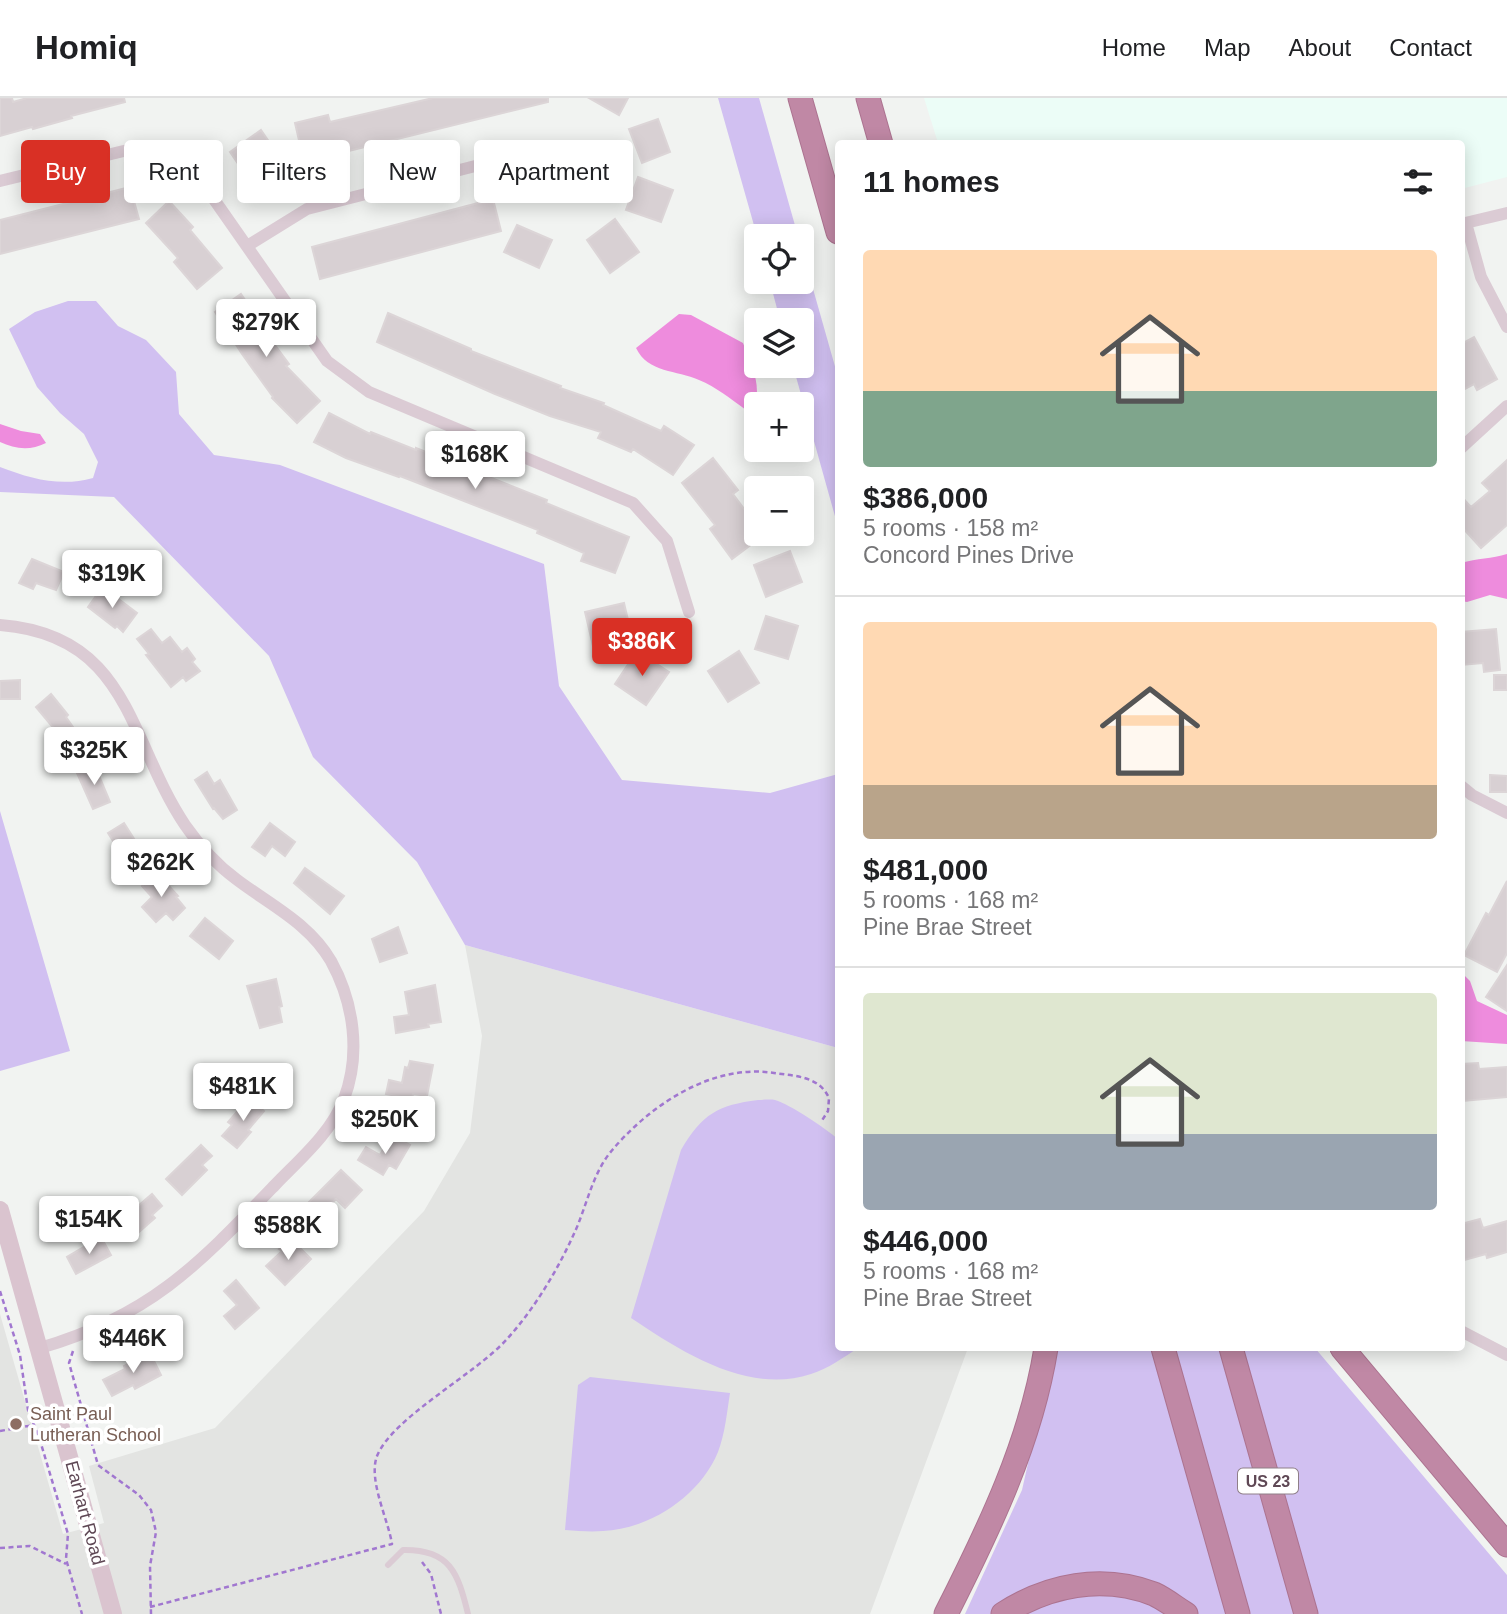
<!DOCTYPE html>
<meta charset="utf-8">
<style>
body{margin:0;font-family:Helvetica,sans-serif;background:#f6f6f6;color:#202124;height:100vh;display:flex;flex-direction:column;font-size:26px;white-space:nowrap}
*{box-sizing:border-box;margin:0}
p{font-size:23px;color:#757577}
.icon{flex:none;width:38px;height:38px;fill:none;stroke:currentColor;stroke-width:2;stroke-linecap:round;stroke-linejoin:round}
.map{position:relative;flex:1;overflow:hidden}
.panel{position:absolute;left:835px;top:42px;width:630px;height:1211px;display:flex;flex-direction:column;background:#fff;border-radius:7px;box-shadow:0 4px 18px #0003}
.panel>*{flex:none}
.top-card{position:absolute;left:21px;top:42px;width:665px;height:63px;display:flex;gap:14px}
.buttons{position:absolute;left:744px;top:126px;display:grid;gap:14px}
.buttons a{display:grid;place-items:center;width:70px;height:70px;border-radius:7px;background:#fff;box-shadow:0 4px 18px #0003;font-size:35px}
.price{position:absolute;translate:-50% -60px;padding:0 16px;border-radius:7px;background:#fff;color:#222;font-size:23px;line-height:46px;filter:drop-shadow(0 2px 4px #0008)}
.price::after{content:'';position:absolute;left:50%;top:42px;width:21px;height:16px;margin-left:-10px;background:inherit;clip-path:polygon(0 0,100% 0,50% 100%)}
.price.selected{background:#d93025;color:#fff}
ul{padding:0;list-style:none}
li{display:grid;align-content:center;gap:14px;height:371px;padding:0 28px}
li+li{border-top:2px solid #e0e0e0}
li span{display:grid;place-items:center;height:217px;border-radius:7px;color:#555}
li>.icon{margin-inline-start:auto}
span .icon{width:126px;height:126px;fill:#fffc;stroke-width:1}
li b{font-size:30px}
h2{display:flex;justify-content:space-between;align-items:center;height:84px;padding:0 28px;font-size:30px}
.pill{padding:0 24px;border-radius:7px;background:#fff;box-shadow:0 4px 18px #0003;font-size:24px;line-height:63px}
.pill.selected{background:#d93025;color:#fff}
header{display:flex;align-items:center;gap:42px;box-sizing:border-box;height:98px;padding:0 35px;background:#fff;border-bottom:2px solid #e0e0e0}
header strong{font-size:33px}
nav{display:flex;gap:38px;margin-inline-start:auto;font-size:24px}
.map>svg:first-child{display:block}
</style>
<header>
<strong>Homiq</strong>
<nav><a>Home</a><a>Map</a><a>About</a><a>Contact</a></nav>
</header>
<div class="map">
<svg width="1507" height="1516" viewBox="0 0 1507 1516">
<rect width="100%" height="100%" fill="#f1f3f1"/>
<!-- commercial -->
<path fill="#ecfdf7" d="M924,0H1507V79L1461,91V46L938,45Z"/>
<!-- education -->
<path fill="#e3e4e2" d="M465,847L838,950V1250H968L870,1516H0V1216L63,1436L104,1425L89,1368L215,1330L424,1113L470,1035L482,938Z"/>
<!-- green -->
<path fill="#d1c0f1" d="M718,0H759L798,138H757Z
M802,152L838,279V429L793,268H802V222H780L770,184H802Z
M68,203H96L118,228L146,242L176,274L179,316L214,357L280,367L544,466L559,588L622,682L770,695L838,676V950L465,847L417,764L313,659L269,558L114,399L0,394V369C31,381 61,389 93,380L98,364L84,336L60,315L37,289L9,231L35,214Z
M0,713L70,953L0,973Z
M758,1002C763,1002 770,1001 775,1002C790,1006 826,1031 838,1041V1250H858C844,1259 828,1271 811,1276C748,1297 682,1254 631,1220L681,1052C702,1016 718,1007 758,1002Z
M1054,1250H1315L1507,1477V1516H965L1022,1392Z
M590,1279L730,1295C727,1314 725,1336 718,1354C700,1398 650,1431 603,1433C591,1434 578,1433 565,1432L578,1287Z"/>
<!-- water -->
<path fill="#ee8cdd" d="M679,216L691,217L743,245C752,268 763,289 753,313L746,312C731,301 716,289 699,282C677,272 648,275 636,250Z
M0,326L21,333L40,336L46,345C30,353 15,351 0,344Z
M1507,456V501L1490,497L1467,504L1461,503V465C1477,460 1492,461 1507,456Z
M1461,874L1470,883L1477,903L1507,917V946L1461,943Z"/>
<!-- building -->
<path fill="#d8d0d3" stroke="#dcd5d7" stroke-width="2" d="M0,0H12L13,4L27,0H124L125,4L71,18L72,20L33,31L32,29L0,38Z
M433,0H548V4L304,64L295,25L328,17L330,24Z
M589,0H628L619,17Z
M658,21L670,54L642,65L629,31Z
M261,32L285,67L254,89L230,54Z
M638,79L673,92L661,124L626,112Z
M130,89L139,121L0,156V122Z
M493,101L501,133L320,181L312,149Z
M169,103L193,129L190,132L222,170L197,191L174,164L178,160L146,125Z
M615,121L639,154L610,175L587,142Z
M517,127L552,142L539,170L504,154Z
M241,196L262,226L260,227L289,266L286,268L320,303L297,325L272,300L273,299L242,256L215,214Z
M388,215L471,251V253L561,288L560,290L604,305L603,307L661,333L664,328L694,347L673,377L633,351L631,354L598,340L601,334L550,318L495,296L377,244Z
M1474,239L1497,281L1477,292L1474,286L1461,293V246Z
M329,315L370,336L371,334L416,352V350L547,402L546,405L629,439L615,475L581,463L584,455L537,435L538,432L400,378L399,379L346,360L314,344Z
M713,360L738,392L733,396L756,427V443L732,461L710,431L715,427L682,385Z
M1507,362V427L1481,450L1461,428V398L1471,409L1490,393L1482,385Z
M790,453L802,484L766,499L754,467Z
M32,461L64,474L56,492L36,485L33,491L19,485Z
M101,491L114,501L116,499L137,515L123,534L117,528L115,530L88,509Z
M624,505L632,539L593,548L585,514Z
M766,518L798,528L788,561L755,551Z
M151,531L162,545L170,539L182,554L187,550L195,561L192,564L200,573L186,583L183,579L171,589L146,557L149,556L137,541Z
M1496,531L1500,572L1484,574L1483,565L1461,567V534Z
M637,553L669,574L646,607L615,586Z
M739,553L759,585L728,604L708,573Z
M1494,577H1507V592H1494Z
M20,582V601H0V583Z
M51,596L68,617L66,619L73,629L61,639L36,609Z
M95,668L110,704L93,711L77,675Z
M207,674L214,686L220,682L237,712L223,721L214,710L213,711L195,682Z
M1490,677L1507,678V694H1490Z
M124,725L143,755L127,765L108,735Z
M270,725L295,744L285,758L272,748L265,758L252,749Z
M305,770L344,798L330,816L294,785Z
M156,774L178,798L176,799L185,810L173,822L166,815L156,824L142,809L152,799L142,788Z
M1507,783V855L1497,874L1464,857L1486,815L1489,817Z
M205,820L233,843L219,861L190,838Z
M398,829L407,855L380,864L372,841Z
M1507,867V913L1486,899Z
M276,881L282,908L279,909L282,924L260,930L247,888Z
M435,887L441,924L428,926L429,929L396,935L394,919L409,917L405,894Z
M410,963L433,967L427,998L413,996L412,1001L386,996L389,982L402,985L405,969L408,970Z
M1478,965L1479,971L1507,969V999L1463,1003L1461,966Z
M249,1000L264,1013L248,1032L251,1034L237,1050L222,1038L232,1027L228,1024Z
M391,1037L410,1047L396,1071L389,1067L383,1077L358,1062L366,1049L380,1057Z
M201,1047L212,1058L202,1067L207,1072L182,1097L166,1081Z
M341,1072L362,1092L345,1110L336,1101L319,1118L307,1106Z
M152,1096L162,1108L152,1117L155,1120L131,1141L117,1126Z
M1480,1121L1483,1130L1507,1123V1154L1487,1160L1486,1156L1461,1163V1126Z
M101,1139L111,1157L76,1176L67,1159Z
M290,1140L311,1161L285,1187L266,1168L282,1153L279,1151Z
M236,1182L259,1210L235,1231L224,1218L237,1207L224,1193Z
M150,1255L161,1277L135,1291L133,1287L112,1298L103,1282L125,1271L124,1268Z"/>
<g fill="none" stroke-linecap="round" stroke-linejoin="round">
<defs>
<path id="highway" d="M800,0L838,134
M868,0L881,46
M1163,1250L1238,1516
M1231,1250L1306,1516
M1342,1250L1507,1447
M946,1516C989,1431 1031,1344 1046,1250
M1003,1516C1048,1487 1102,1476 1154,1496C1165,1501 1176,1510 1186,1516"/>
</defs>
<!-- highway casing -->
<use href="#highway" stroke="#ac7390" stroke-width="25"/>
<!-- path -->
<path stroke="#a177d0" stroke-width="2.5" stroke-dasharray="5 3.5" stroke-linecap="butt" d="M0,1193L20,1257L28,1312L39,1339L68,1436L66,1461L82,1516
M73,1253L69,1265L98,1367L139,1397L151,1412L156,1434L150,1468L151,1516
M0,1333L34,1327
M0,1450L30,1448L66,1466
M422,1464L431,1476L441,1516
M150,1509L392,1446C388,1421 368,1382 377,1358C393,1319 476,1276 507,1241C536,1209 560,1168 577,1129C587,1105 593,1077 609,1056C647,1009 711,965 774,975C795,978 819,978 829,1000L828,1013L821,1024"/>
<!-- lane -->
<path stroke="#dbcbd4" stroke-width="6" d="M388,1467L403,1452C450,1451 458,1475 468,1516"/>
<!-- street -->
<path stroke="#dbcbd4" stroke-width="12" d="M0,83L136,50L175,56L204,87L327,263L369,294L633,405L667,443L689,514
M1466,125L1481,179L1507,229
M1461,126L1507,115
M247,148L307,111L522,56L563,74
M1461,350L1507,308
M0,527C130,537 128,642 185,727C199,747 217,767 236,781C270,807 309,825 331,863C354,905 361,956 344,1001C331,1035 300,1061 275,1087C198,1167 150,1218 40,1250
M1461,688L1472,697L1507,715
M1461,1233L1507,1257"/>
<!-- secondary -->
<path stroke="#dac4cf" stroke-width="18" d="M0,1112L113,1516"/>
<!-- highway -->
<use href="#highway" stroke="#c088a5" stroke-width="23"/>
</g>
<!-- markers -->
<circle fill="#8d6e63" stroke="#fff" stroke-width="2.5" cx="16" cy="1326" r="7"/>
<g text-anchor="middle" stroke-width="7" stroke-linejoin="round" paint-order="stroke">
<!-- shield labels -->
<rect fill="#fff" stroke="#8f7f88" stroke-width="2" x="1238" y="1370.5" width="60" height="25" rx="5"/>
<g font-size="16" font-weight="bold" fill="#5f4855">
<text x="1268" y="1389">US 23</text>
</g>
<!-- education labels -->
<g font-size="18" fill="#785e54" stroke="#fff" text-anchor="start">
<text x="30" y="1322">Saint Paul<tspan x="30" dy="21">Lutheran School</tspan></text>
</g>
<!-- street labels -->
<g font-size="18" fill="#5f4855" stroke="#fff">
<text transform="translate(85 1415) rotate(75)" y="6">Earhart Road</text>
</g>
</g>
</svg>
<div class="buttons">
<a><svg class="icon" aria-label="locate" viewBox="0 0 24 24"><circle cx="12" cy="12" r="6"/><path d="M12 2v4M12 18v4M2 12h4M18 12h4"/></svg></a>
<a><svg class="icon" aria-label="layers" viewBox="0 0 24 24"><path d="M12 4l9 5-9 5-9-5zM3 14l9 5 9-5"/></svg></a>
<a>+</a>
<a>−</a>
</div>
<b class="price" style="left:266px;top:261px">$279K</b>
<b class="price" style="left:475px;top:393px">$168K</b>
<b class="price" style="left:112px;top:512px">$319K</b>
<b class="price selected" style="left:642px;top:580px">$386K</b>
<b class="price" style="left:94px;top:689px">$325K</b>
<b class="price" style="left:161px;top:801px">$262K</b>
<b class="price" style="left:243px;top:1025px">$481K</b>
<b class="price" style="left:385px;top:1058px">$250K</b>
<b class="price" style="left:89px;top:1158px">$154K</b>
<b class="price" style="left:288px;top:1164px">$588K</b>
<b class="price" style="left:133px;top:1277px">$446K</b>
<div class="top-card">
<a class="pill selected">Buy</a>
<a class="pill">Rent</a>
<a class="pill">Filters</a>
<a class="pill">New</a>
<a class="pill">Apartment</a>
</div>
<section class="panel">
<h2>11 homes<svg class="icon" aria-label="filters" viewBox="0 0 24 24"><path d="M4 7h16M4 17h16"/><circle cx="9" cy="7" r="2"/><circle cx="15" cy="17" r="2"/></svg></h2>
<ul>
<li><span style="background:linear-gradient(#ffd9b3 65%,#7fa58c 0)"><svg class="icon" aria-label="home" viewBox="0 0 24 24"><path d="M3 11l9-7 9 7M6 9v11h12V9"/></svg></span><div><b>$386,000</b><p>5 rooms · 158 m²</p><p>Concord Pines Drive</p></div></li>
<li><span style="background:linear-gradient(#ffd9b3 75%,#b9a48a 0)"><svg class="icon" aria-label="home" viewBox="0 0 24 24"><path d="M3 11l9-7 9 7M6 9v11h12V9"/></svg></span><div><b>$481,000</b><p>5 rooms · 168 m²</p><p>Pine Brae Street</p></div></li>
<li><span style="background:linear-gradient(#dfe7d0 65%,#9aa5b1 0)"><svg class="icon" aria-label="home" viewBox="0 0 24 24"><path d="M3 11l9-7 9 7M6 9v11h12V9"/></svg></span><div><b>$446,000</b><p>5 rooms · 168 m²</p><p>Pine Brae Street</p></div></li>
</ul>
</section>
</div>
